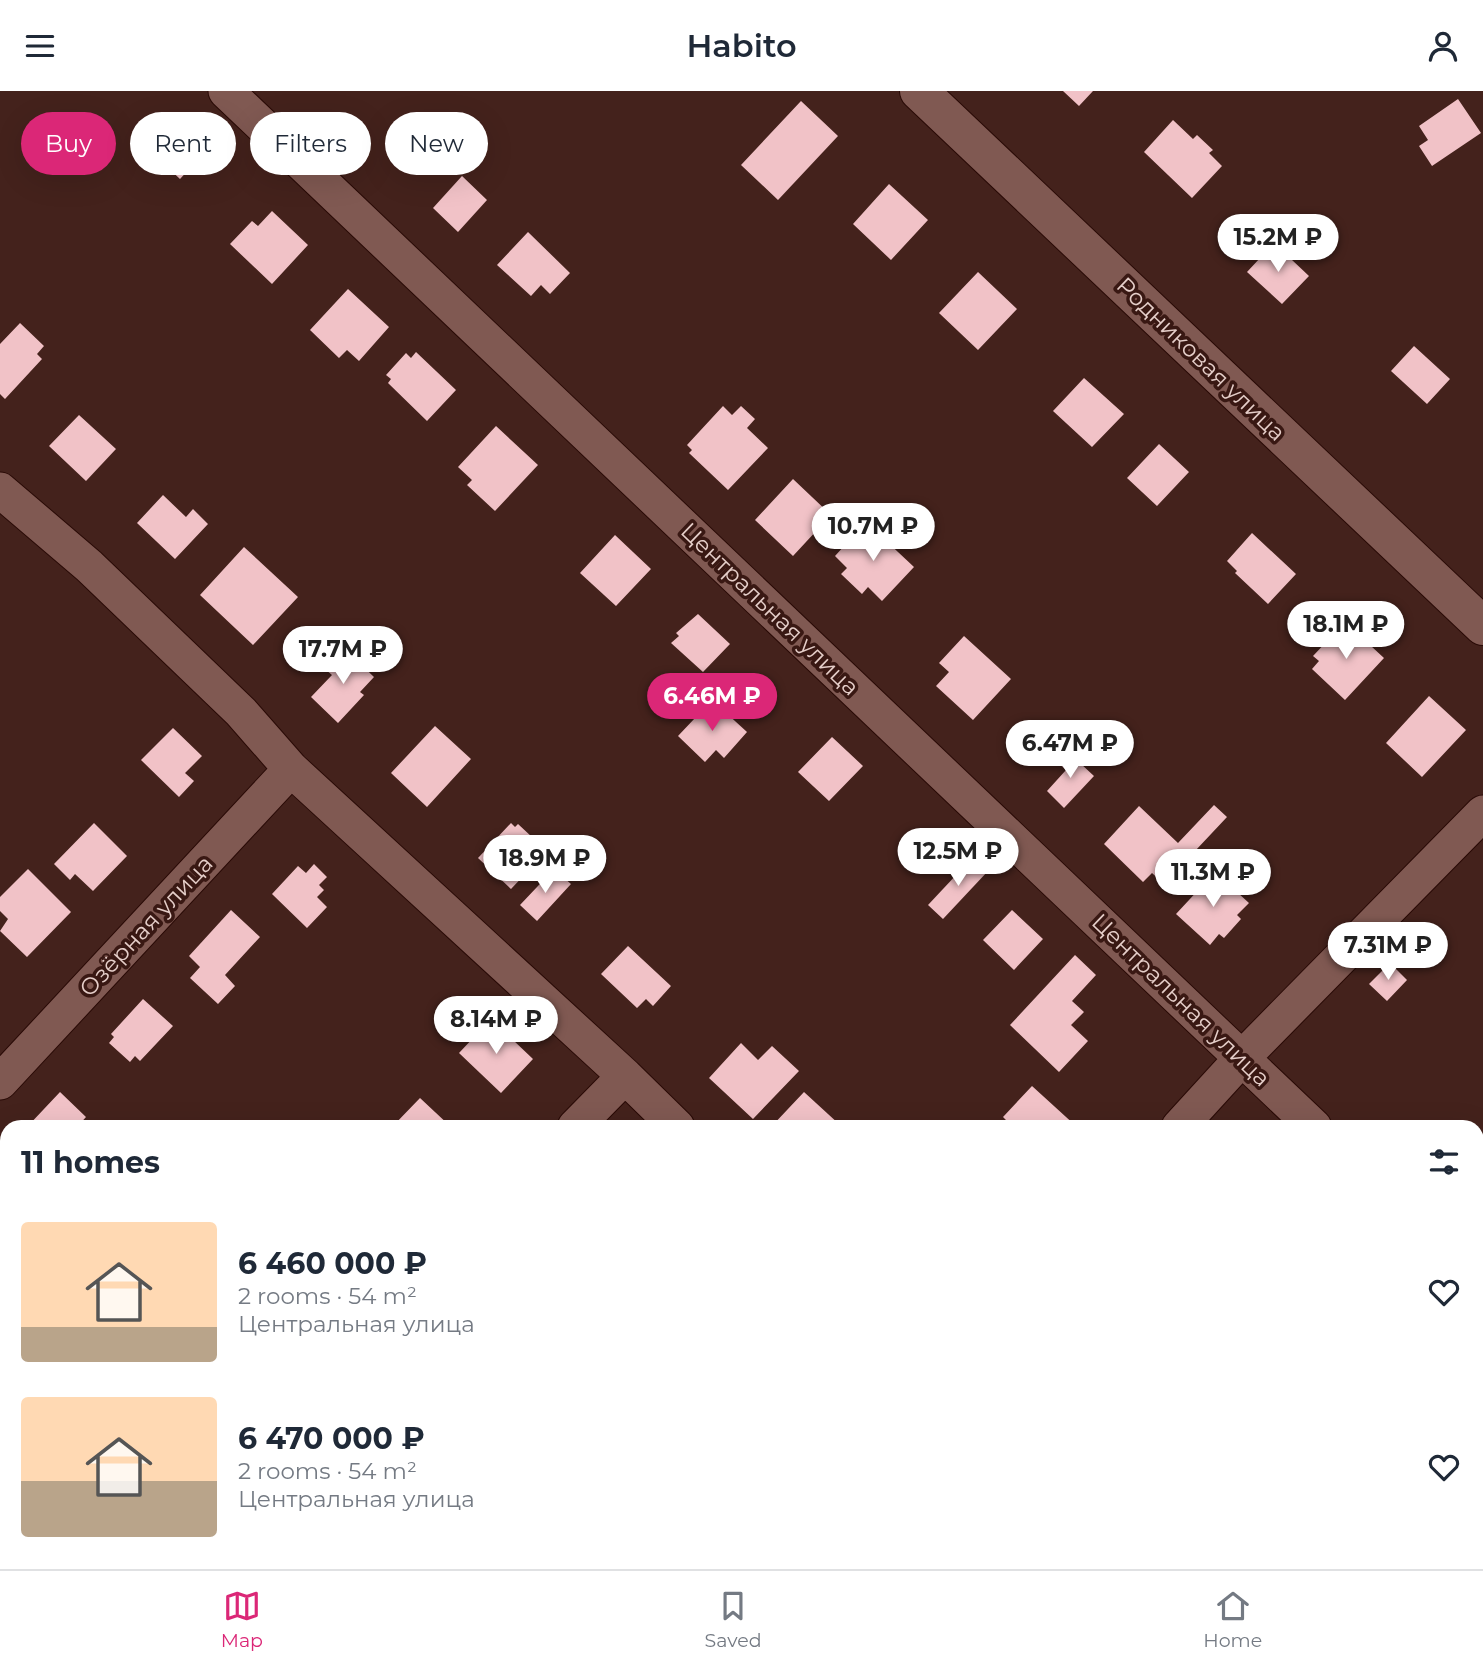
<!DOCTYPE html>
<meta charset="utf-8">
<style>
body{margin:0;font-family:Montserrat,sans-serif;background:#f6f6f7;color:#1f2937;height:100vh;display:flex;flex-direction:column;font-size:26px;white-space:nowrap}
*{box-sizing:border-box;margin:0}
p{font-size:23px;color:#747a83}
.icon{flex:none;width:38px;height:38px;fill:none;stroke:currentColor;stroke-width:2;stroke-linecap:round;stroke-linejoin:round}
.map{position:relative;flex:1;overflow:hidden}
.drawer{position:absolute;left:0px;top:1029px;width:1484px;height:450px;display:flex;flex-direction:column;background:#fff;border-radius:21px 21px 0 0;box-shadow:0 7px 28px #0002}
.drawer>*{flex:none}
.guide{position:absolute;left:21px;top:21px;width:700px;height:63px;display:flex;gap:14px}
.price{position:absolute;translate:-50% -60px;padding:0 16px;border-radius:24px;background:#fff;color:#222;font-size:23px;line-height:46px;filter:drop-shadow(0 2px 4px #0008)}
.price::after{content:'';position:absolute;left:50%;top:42px;width:21px;height:16px;margin-left:-10px;background:inherit;clip-path:polygon(0 0,100% 0,50% 100%)}
.price.current{background:#db2777;color:#fff}
ul{padding:0;list-style:none}
li{display:flex;align-items:center;gap:21px;height:175px;padding:0 21px}
li span{display:grid;place-items:center;flex:none;width:196px;height:140px;border-radius:7px;color:#555}
li>.icon{margin-inline-start:auto}
span .icon{width:84px;height:84px;fill:#fffc;stroke-width:1}
li b{font-size:30px}
h2{display:flex;justify-content:space-between;align-items:center;height:84px;padding:0 21px;font-size:30px}
.pill{padding:0 24px;border-radius:32px;background:#fff;box-shadow:0 7px 28px #0002;font-size:24px;line-height:63px}
.pill.current{background:#db2777;color:#fff}
header{display:flex;justify-content:space-between;align-items:center;height:91px;padding:0 21px;background:#fff;font-size:32px;font-weight:600}
.tabs{display:flex;justify-content:space-around;align-items:center;height:98px;border-top:2px solid #e0e1e3;background:#fff;font-size:19px;color:#747a83}
.tabs a{display:grid;justify-items:center;gap:4px}
.tabs .current{color:#db2777}
.map>svg:first-child{display:block}
</style>
<header><svg class="icon" aria-label="menu" viewBox="0 0 24 24"><path d="M4 6h16M4 12h16M4 18h16"/></svg>Habito<svg class="icon" aria-label="person" viewBox="0 0 24 24"><circle cx="12" cy="8" r="4"/><path d="M4 21q1-7 8-7t8 7"/></svg></header>
<div class="map">
<svg width="1483" height="1478" viewBox="0 0 1483 1478">
<rect width="100%" height="100%" fill="#44221c"/>
<!-- building -->
<path fill="#f1c2c7" d="M1063,0H1093L1079,15Z
M1458,8L1481,42L1432,75L1419,55L1428,49L1419,35Z
M801,10L838,45L778,109L741,74Z
M170,28L205,61L180,88L145,55Z
M1173,29L1193,48L1197,44L1213,59L1209,62L1222,75L1192,107L1144,61Z
M462,85L487,109L458,141L433,117Z
M889,93L928,129L891,169L853,133Z
M272,120L308,154L272,193L230,153L252,130L258,135Z
M528,141L570,182L550,203L541,194L531,205L497,174Z
M1274,152L1309,185L1282,213L1247,181Z
M978,181L1017,218L978,259L939,222Z
M348,198L389,236L359,270L347,259L339,267L310,239Z
M20,232L44,255L37,263L42,268L5,308L0,303V253Z
M1414,255L1450,288L1427,313L1391,280Z
M416,261L456,299L427,330L388,292L391,288L386,284L406,262L411,267Z
M1084,287L1124,323L1092,356L1053,320Z
M723,315L732,324L741,315L755,328L747,337L768,357L728,399L689,362L692,359L687,354Z
M79,324L116,358L86,390L49,355Z
M496,335L538,374L495,420L467,394L472,389L458,376Z
M1159,353L1189,381L1157,415L1127,387Z
M793,388L831,424L793,465L755,429Z
M163,404L186,426L193,418L208,433L175,468L137,432Z
M866,431L914,476L882,510L868,496L862,503L841,483L847,477L835,465Z
M1252,442L1296,483L1268,513L1235,482L1237,480L1227,470Z
M615,444L651,478L616,515L580,482Z
M244,456L298,506L253,554L200,504Z
M698,523L730,553L703,581L671,552L679,545L676,542Z
M1345,531L1384,567L1345,609L1312,578L1319,570L1313,565Z
M964,545L1011,588L973,629L936,595L949,581L939,572Z
M344,557L374,586L360,601L364,604L338,632L311,606L332,584L325,578Z
M1429,605L1466,639L1422,686L1386,652Z
M712,609L747,641L724,667L716,659L705,671L678,645Z
M435,635L471,668L427,716L391,682Z
M173,637L202,665L185,682L194,690L179,706L141,669Z
M832,646L863,675L829,710L798,681Z
M1067,660L1094,685L1064,717L1047,700L1066,679L1057,671Z
M1214,714L1227,726L1164,793L1152,782L1143,791L1104,753L1139,715L1178,752Z
M94,732L127,765L93,800L75,783L70,789L54,773Z
M511,732L515,736L518,733L547,760L511,798L478,767Z
M973,766L988,780L943,828L928,814Z
M314,773L327,786L319,794L324,799L317,806L327,816L307,837L272,803L298,775L306,782Z
M28,778L71,821L27,866L0,840L8,828L0,820V806Z
M554,778L571,793L537,830L520,814Z
M1215,781L1249,812L1237,824L1241,828L1224,847L1219,843L1210,854L1176,823Z
M231,819L260,846L225,884L235,895L218,913L190,887L200,876L189,865Z
M1012,819L1043,848L1014,879L983,849Z
M628,855L671,895L653,915L646,908L637,917L601,883Z
M1075,864L1096,884L1072,910L1084,921L1071,934L1088,950L1059,981L1010,934Z
M1390,872L1407,889L1387,910L1369,893Z
M143,908L173,935L140,970L135,965L130,971L109,952L114,946L111,943Z
M491,928L533,968L501,1002L459,962Z
M741,952L758,969L772,955L799,980L753,1028L709,987Z
M1032,995L1077,1036H1021L1018,1033L1013,1036L1003,1026Z
M60,1001L86,1026L77,1036H27Z
M804,1001L840,1034L838,1036H771Z
M420,1007L451,1036H392Z
M1477,1045L1483,1050V1076L1477,1083Z
M0,1070L7,1076V1129L0,1137Z
M1483,1289V1332L1477,1327V1296Z
M206,1472H267L271,1475L268,1478H200Z
M852,1472H898L892,1478H858Z
M1224,1472H1255L1249,1478H1225L1222,1474Z
M1380,1472H1415L1409,1478H1374Z"/>
<g fill="none" stroke-linecap="round" stroke-linejoin="round">
<defs>
<path id="minor" d="M226,0L1314,1036
M0,399L89,475L241,621L291,678L625,985L677,1036
M0,991L291,678
M575,1036L625,985
M1179,1036L1242,967L1483,722
M1477,1191L1483,1196
M1124,1472L1131,1478
M143,1478L149,1472
M769,1478L775,1472"/>
<path id="tertiary" d="M919,0L1483,535"/>
</defs>
<!-- minor casing -->
<use href="#minor" stroke="#290a06" stroke-width="37"/>
<!-- tertiary casing -->
<use href="#tertiary" stroke="#290a06" stroke-width="40"/>
<!-- minor -->
<use href="#minor" stroke="#805952" stroke-width="35"/>
<!-- tertiary -->
<use href="#tertiary" stroke="#805952" stroke-width="38"/>
</g>
<g text-anchor="middle" stroke-width="7" stroke-linejoin="round" paint-order="stroke">
<!-- street labels -->
<g font-size="23" fill="#e5cec9" stroke="#391813">
<text transform="translate(1201 268) rotate(44)" y="8">Родниковая улица</text>
<text transform="translate(770 518) rotate(44)" y="8">Центральная улица</text>
<text transform="translate(146 835) rotate(-47)" y="8">Озёрная улица</text>
<text transform="translate(1181 909) rotate(44)" y="8">Центральная улица</text>
</g>
</g>
</svg>
<b class="price" style="left:1278px;top:183px">15.2M ₽</b>
<b class="price" style="left:873px;top:472px">10.7M ₽</b>
<b class="price" style="left:1346px;top:570px">18.1M ₽</b>
<b class="price" style="left:343px;top:595px">17.7M ₽</b>
<b class="price current" style="left:712px;top:642px">6.46M ₽</b>
<b class="price" style="left:1070px;top:689px">6.47M ₽</b>
<b class="price" style="left:958px;top:797px">12.5M ₽</b>
<b class="price" style="left:545px;top:804px">18.9M ₽</b>
<b class="price" style="left:1213px;top:818px">11.3M ₽</b>
<b class="price" style="left:1388px;top:891px">7.31M ₽</b>
<b class="price" style="left:496px;top:965px">8.14M ₽</b>
<div class="guide">
<a class="pill current">Buy</a>
<a class="pill">Rent</a>
<a class="pill">Filters</a>
<a class="pill">New</a>
</div>
<section class="drawer">
<h2>11 homes<svg class="icon" aria-label="filters" viewBox="0 0 24 24"><path d="M4 7h16M4 17h16"/><circle cx="9" cy="7" r="2"/><circle cx="15" cy="17" r="2"/></svg></h2>
<ul>
<li><span style="background:linear-gradient(#ffd9b3 75%,#b9a48a 0)"><svg class="icon" aria-label="home" viewBox="0 0 24 24"><path d="M3 11l9-7 9 7M6 9v11h12V9"/></svg></span><div><b>6 460 000 ₽</b><p>2 rooms · 54 m²</p><p>Центральная улица</p></div><svg class="icon" aria-label="heart" viewBox="0 0 24 24"><path d="M12 20l-8-8c-3-5 5-10 8-4 3-6 11-1 8 4z"/></svg></li>
<li><span style="background:linear-gradient(#ffd9b3 60%,#b9a48a 0)"><svg class="icon" aria-label="home" viewBox="0 0 24 24"><path d="M3 11l9-7 9 7M6 9v11h12V9"/></svg></span><div><b>6 470 000 ₽</b><p>2 rooms · 54 m²</p><p>Центральная улица</p></div><svg class="icon" aria-label="heart" viewBox="0 0 24 24"><path d="M12 20l-8-8c-3-5 5-10 8-4 3-6 11-1 8 4z"/></svg></li>
</ul>
</section>
</div>
<nav class="tabs">
<a class="current"><svg class="icon" aria-label="map" viewBox="0 0 24 24"><path d="M3 6l6-2 6 2 6-2v14l-6 2-6-2-6 2zM9 4v14M15 6v14"/></svg>Map</a>
<a><svg class="icon" aria-label="saved" viewBox="0 0 24 24"><path d="M7 4h10v16l-5-4-5 4z"/></svg>Saved</a>
<a><svg class="icon" aria-label="home" viewBox="0 0 24 24"><path d="M3 11l9-7 9 7M6 9v11h12V9"/></svg>Home</a>
</nav>
